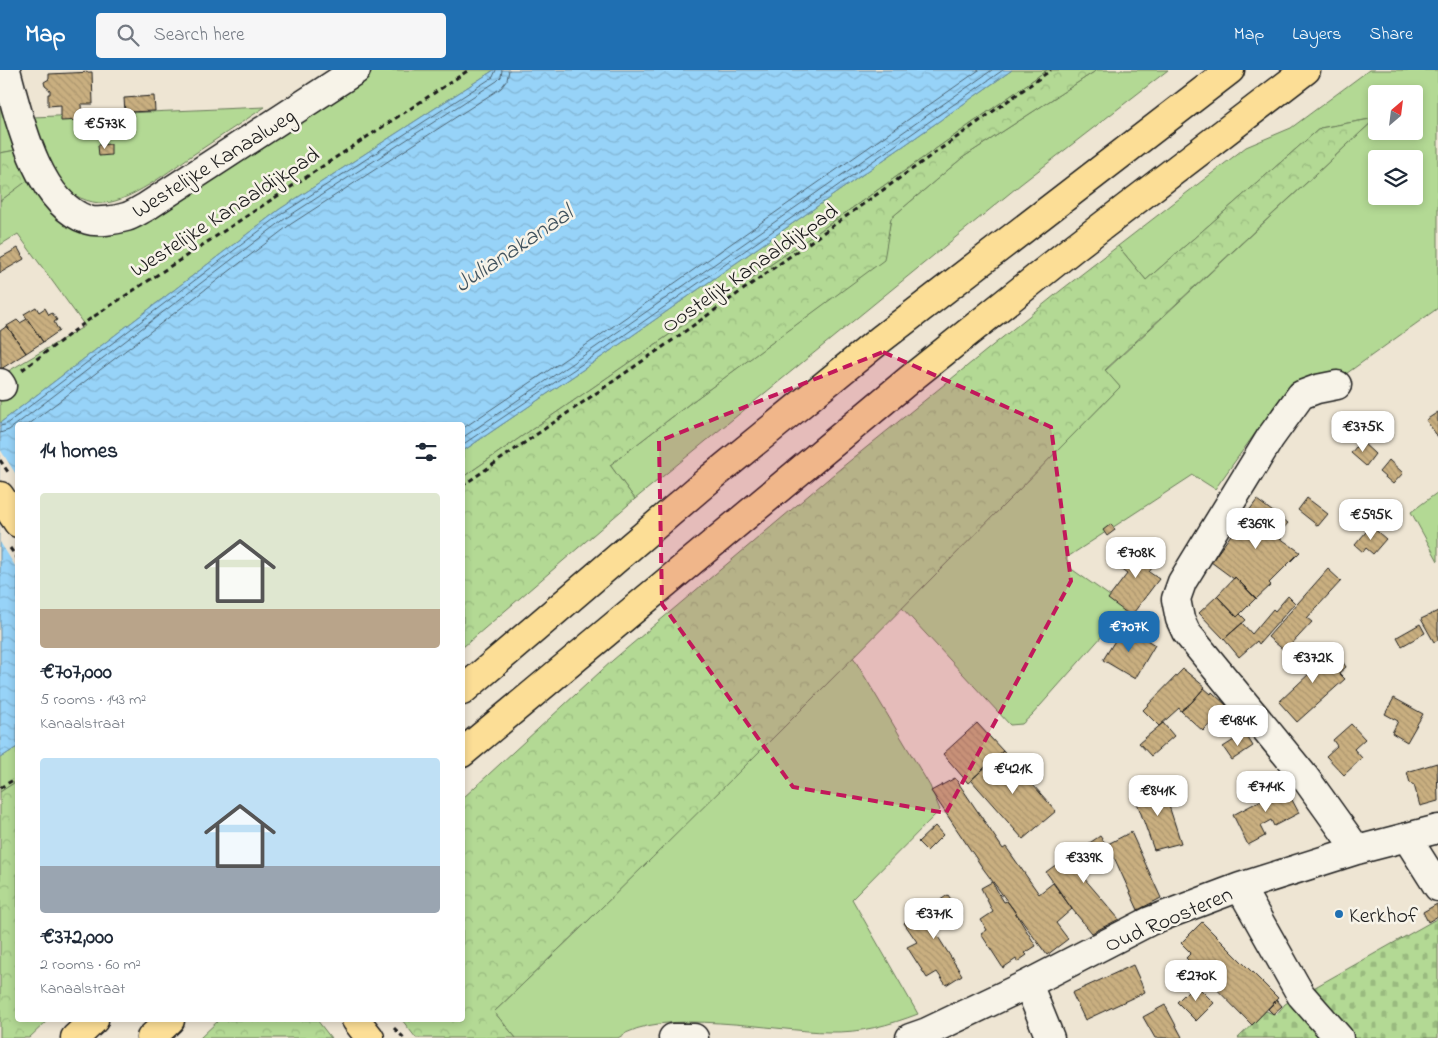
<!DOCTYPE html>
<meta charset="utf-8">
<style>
body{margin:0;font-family:"Indie Flower",sans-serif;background:#f6f6f7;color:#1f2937;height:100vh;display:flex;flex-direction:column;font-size:19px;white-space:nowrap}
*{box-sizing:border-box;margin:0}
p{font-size:16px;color:#747a83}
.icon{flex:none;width:28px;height:28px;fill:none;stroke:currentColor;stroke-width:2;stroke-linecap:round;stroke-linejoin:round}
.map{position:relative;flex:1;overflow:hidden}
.panel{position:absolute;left:15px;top:352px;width:450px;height:600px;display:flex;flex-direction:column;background:#fff;border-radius:5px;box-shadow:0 2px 8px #0003}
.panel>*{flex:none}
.needle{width:32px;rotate:28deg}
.controls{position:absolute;left:1368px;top:15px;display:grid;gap:10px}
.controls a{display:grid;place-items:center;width:55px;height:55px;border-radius:5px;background:#fff;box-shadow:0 2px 8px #0003;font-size:25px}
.price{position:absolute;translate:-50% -42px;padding:0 11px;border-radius:10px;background:#fff;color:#222;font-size:16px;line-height:32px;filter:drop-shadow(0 1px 2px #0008)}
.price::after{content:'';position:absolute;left:50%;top:30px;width:15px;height:11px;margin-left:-8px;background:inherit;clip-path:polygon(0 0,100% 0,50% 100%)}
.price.selected{background:#1f6fb2;color:#fff}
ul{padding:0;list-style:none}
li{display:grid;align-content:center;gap:10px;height:265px;padding:0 25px}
li span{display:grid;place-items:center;height:155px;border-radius:5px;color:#555}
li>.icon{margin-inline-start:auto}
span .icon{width:90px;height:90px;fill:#fffc;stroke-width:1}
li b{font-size:21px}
h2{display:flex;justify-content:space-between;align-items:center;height:60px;padding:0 25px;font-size:21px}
header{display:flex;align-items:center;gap:30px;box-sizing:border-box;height:70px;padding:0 25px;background:#1f6fb2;color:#fff}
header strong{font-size:24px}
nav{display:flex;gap:28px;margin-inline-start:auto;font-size:18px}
.search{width:350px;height:45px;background:#f6f6f7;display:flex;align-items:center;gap:12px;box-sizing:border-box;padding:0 18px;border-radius:5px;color:#747a83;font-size:19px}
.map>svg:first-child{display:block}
</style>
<header>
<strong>Map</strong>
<div class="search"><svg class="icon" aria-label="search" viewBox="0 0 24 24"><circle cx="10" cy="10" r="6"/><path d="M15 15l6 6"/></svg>Search here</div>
<nav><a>Map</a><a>Layers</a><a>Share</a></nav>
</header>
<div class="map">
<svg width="1438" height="968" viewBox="0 0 1438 968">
<defs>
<pattern id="forest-crowns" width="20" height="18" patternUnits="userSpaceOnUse" patternTransform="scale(1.25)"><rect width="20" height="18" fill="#b3d994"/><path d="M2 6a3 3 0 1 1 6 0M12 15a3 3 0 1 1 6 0" fill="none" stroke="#99ba7f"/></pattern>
<pattern id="cemetery-stones" width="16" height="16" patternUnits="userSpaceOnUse" patternTransform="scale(1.25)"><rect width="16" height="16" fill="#b3d994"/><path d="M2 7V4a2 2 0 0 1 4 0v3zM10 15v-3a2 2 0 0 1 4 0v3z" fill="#99ba7f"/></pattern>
<pattern id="water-waves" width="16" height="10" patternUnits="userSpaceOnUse" patternTransform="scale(1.25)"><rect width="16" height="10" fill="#97d3f8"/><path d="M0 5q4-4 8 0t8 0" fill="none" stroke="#82b5d4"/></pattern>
<pattern id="building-back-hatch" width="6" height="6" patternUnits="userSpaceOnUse" patternTransform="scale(1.25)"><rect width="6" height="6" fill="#c9af80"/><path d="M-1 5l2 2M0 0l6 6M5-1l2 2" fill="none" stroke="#ac966e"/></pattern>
</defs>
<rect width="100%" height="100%" fill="#eee5d3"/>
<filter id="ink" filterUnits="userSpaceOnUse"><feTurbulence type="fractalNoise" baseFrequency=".02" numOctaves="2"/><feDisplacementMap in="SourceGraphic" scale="10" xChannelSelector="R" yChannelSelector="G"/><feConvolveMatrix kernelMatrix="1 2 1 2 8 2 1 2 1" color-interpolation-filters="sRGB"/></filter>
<g filter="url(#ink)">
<!-- green -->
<path fill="#b3d994" stroke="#687a58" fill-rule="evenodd" d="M355,0H494L280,139L0,353V306L85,256L18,164L0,175V131L30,108L100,155Z
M1012,0H1047L824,158L463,407V381L603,286Z
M1097,0H1168L1021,114L635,429L610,395L689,334L883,190L891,148L962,88Z
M1369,0H1438V238L1336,311C1315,306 1304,306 1287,319L1215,419L1193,405L1066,488L1070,498L1127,538L1032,645L1022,654L1010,655L902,538L1120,317L1105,301L1376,48L1320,58L1146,210L1118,176L1246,77L1291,58ZM1376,24H1414V61H1376ZM1376,89H1414V126H1376Z
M0,33L16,80L0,83Z
M265,37C239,54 214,71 188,88C167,103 130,131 105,133C89,134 71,125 60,114C48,103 38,64 33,47Z
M1438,422V491L1411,442Z
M853,587L930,716L940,740L852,829L918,944C889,955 861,963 829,962C777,962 660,936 618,968H516L494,942L584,855Z
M17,677V711L0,722V688Z"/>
<!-- forest -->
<path fill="url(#forest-crowns)" stroke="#687a58" d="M1047,0H1097L962,88L891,148L884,190L689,334L610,395L635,429L463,577V407L824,158Z
M1376,48L1105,300L1120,317C914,527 707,737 494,942L516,968H416L402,950H462L463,728L613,590L841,398L1060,221L1118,176L1146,210L1320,58Z
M16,80L31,108L0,131V83Z
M17,711L18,950H48L29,968H0V722Z
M219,950H317L331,968H200Z"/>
<!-- cemetery -->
<path fill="url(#cemetery-stones)" stroke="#687a58" d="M1438,848V968H1238L1266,941L1276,945L1285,934Z"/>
<!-- water -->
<path fill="url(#water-waves)" stroke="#668aa0" d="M494,0H1012L603,286L463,381L462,355H18L17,677L0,688V353L280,139Z"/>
<!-- pier -->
<path fill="#eee5d3" d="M0,379L17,406V499L0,472Z"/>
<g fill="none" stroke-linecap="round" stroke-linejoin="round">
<!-- shore -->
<path stroke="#4d6574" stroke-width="1" d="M28,355L291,154L501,18L507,10L509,0
M0,356L5,355L283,143L493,7L496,0
M462,359L592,271L979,0
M0,363L9,360L286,148L497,11L501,7L502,0
M462,368L596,277L992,0
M462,375L600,282L1003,0"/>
</g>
<!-- building -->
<path fill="url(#building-back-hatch)" stroke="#1c1c1c" d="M92,2L93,34H81L82,50L61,51V35L48,36V24H50V20L45,16L44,12L49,9V4Z
M154,26L155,41L125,42L124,28Z
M111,74V85L99,86L98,75Z
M18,178L24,189L0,203V188Z
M36,237L39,242L45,238L49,245L52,243L57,250L54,252L59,261L43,272L24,244Z
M27,249L43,272L26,283L7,256L17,250L20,253Z
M7,256L26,283L1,299L0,261Z
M1438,342V367L1426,350Z
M1361,371L1375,384L1366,396L1351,383Z
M1389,390L1403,403L1393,414L1379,402Z
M1307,428L1328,444L1318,456L1298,440Z
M1257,430L1288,453L1277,466L1300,482L1269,513L1271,515L1256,529L1235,507L1234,509L1211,492Z
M1111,454L1115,460L1107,466L1103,460Z
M1371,456L1386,469L1373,484L1366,478L1363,482L1355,475Z
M1142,470L1162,485L1149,502L1159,509L1131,546L1108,529L1127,504L1120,499Z
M1328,499L1341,511L1307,548L1312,552L1285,581L1268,567Z
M1235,507L1256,528L1237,547L1217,526Z
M1217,526L1237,547L1240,544L1246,550L1224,569L1199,543Z
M1288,526L1295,533L1259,574L1257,571L1239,587L1224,569L1242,553L1252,564L1273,539L1275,541Z
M1438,541V570L1434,572L1421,549Z
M1420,554L1425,563L1402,576L1397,567Z
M1124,556L1155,575L1135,609L1103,590Z
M1314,575L1335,597L1342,591L1346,597L1339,603L1345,609L1297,652L1279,632L1312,601L1300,588Z
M1183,599L1205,617L1191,633L1181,641L1179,638L1159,656L1143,640Z
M1204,618L1211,624L1212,622L1227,636L1203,661L1181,641L1191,633Z
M1394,628L1423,644L1407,672L1392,663L1398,651L1385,644Z
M977,653L1003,681L968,713L943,684Z
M1163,653L1174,666L1151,686L1139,673Z
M1351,654L1365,669L1354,679L1362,688L1344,705L1326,686L1337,676L1333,670Z
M1245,663L1253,676L1232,690L1223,677Z
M1003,681L1056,741L1023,769L971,710Z
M1437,693L1438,731L1420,736L1414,715L1410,713L1407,702Z
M955,708L1003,779L1006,777L1039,824L1053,813L1072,839L1056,853L1068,869L1047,885L982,797L931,721Z
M1161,711L1181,773L1154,780L1135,727Z
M1283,713L1299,743L1274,756L1271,750L1260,756L1265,766L1248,775L1233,745L1271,725L1268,720Z
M935,756L943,765L927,781L918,772Z
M1131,762L1161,828L1138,840L1108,774Z
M1100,766L1106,775L1108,774L1113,786L1083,807L1119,849L1092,863L1072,839L1046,802L1081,776L1082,778Z
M992,812L1004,832L1007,831L1013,839L1036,876L1025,883L1027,885L1017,892L1016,889L1003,898L981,864L987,860L981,850L993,842L981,818Z
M948,825L962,845L935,862L962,905L946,915L937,902L927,908L907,877L917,872L904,853Z
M1437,834L1438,846L1428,852L1423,842Z
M1202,852L1278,928L1252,955L1186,888L1191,883L1181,873Z
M1133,895L1145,922L1085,950L1072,923Z
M1195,914L1214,933L1196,951L1177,932Z
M1277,930L1282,936L1273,944L1268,939Z
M1165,935L1182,967L1180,968H1155L1143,947Z"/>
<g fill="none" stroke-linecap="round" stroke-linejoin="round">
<defs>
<path id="minor" d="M6,0C18,45 37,134 88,150C97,153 116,150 126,147C133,145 140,140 146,137L356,0
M0,313L2,316
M1337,315L1317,319L1301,325L1270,368L1182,512L1176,529L1180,549L1186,562L1304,706L1357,780
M1407,768L1438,817
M1240,817L1301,925L1339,968
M1028,914L1050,968
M673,968H694
M910,968L927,962L1028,914L1150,851L1240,817L1357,780L1438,759"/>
<path id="major" d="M0,426L18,453
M356,950L370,968"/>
<path id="highway" d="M462,621L712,407L881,269L1230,0
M462,683L910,309L1075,177L1306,0
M75,968L94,950
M151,968L170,950"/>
</defs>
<!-- minor casing -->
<use href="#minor" stroke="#1c1c1c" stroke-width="31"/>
<!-- major casing -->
<use href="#major" stroke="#1c1c1c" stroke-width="31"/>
<!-- highway casing -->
<use href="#highway" stroke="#1c1c1c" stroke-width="31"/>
<!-- path -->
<path stroke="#1c1c1c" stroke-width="3" stroke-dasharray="5 4" stroke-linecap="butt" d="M22,300L90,249L469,0
M0,390L8,402
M462,416L670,272L1051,0
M10,478L18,489
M0,718L18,707
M394,958L404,968"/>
<!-- minor -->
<use href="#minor" stroke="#f7f3e8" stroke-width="28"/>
<!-- major -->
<use href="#major" stroke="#fcde96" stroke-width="28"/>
<!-- highway -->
<use href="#highway" stroke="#fcde96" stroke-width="28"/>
</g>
</g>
<!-- marked area -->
<path fill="#c2185b" fill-opacity="0.2" stroke="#c2185b" stroke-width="4" stroke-dasharray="10 6" stroke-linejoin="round" d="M883,282L1051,357L1071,511L946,743L793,717L662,534L659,371Z"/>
<!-- markers -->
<circle fill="#1f6fb2" stroke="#f7f3e8" stroke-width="2" cx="1339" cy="844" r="5"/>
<g text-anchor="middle" stroke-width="5" stroke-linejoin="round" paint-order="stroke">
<!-- street labels -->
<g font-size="22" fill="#1c1c1c" stroke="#f7f3e8">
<text transform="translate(213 92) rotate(-32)" y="8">Westelijke Kanaalweg</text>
<text transform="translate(224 141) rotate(-33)" y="8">Westelijke Kanaaldijkpad</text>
<text transform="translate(749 197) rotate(-35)" y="8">Oostelijk Kanaaldijkpad</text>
<text transform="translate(1168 848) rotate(-23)" y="8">Oud Roosteren</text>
</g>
<!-- poi labels -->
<g font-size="22" fill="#1c1c1c" stroke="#f7f3e8" text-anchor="start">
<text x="1349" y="852">Kerkhof</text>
</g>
<!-- water labels -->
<g font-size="24" font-style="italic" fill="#41535e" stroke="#f7f3e8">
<text transform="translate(513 178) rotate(-34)" y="8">Julianakanaal</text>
</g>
</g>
</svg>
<div class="controls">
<a><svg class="needle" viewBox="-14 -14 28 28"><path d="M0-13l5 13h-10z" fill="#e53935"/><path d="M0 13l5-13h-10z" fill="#747a83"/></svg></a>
<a><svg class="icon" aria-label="layers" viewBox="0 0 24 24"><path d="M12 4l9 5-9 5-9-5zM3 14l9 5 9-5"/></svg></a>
</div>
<b class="price" style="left:105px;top:80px">€573K</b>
<b class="price" style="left:1363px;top:383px">€375K</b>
<b class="price" style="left:1371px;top:471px">€595K</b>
<b class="price" style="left:1256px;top:480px">€369K</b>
<b class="price" style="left:1136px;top:509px">€708K</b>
<b class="price selected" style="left:1129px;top:583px">€707K</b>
<b class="price" style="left:1313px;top:614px">€372K</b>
<b class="price" style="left:1238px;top:677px">€484K</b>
<b class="price" style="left:1013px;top:725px">€421K</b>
<b class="price" style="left:1266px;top:743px">€714K</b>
<b class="price" style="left:1158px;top:747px">€841K</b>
<b class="price" style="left:1084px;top:814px">€339K</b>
<b class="price" style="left:934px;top:870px">€371K</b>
<b class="price" style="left:1196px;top:932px">€270K</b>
<section class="panel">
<h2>14 homes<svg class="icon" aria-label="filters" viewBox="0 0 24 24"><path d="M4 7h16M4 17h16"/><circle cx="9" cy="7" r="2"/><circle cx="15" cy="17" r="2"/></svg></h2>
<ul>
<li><span style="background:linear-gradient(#dfe7d0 75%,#b9a48a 0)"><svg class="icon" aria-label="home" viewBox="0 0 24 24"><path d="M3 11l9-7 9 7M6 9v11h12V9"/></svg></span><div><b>€707,000</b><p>5 rooms · 143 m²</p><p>Kanaalstraat</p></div></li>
<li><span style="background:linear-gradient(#bfe0f5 70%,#9aa5b1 0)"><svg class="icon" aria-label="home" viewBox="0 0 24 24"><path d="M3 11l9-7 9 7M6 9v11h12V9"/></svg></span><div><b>€372,000</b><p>2 rooms · 60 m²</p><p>Kanaalstraat</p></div></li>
</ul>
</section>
</div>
